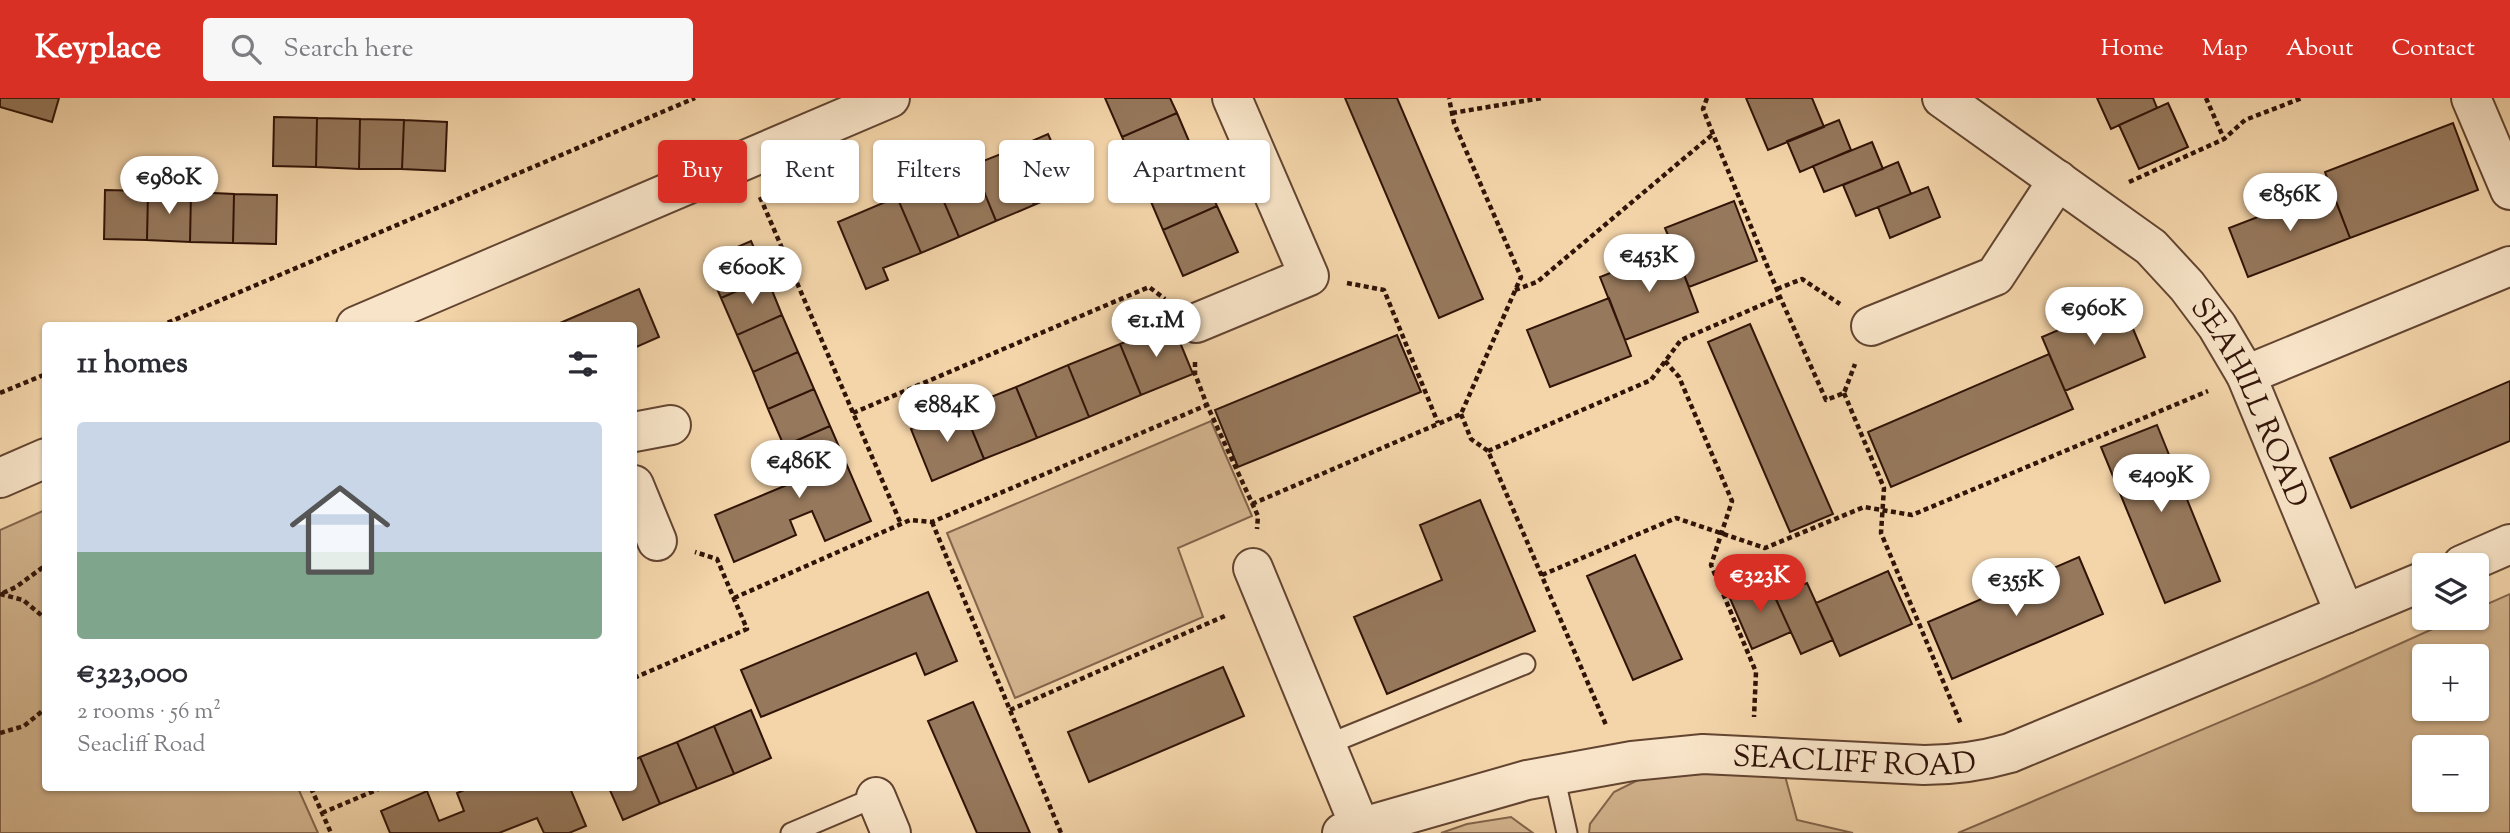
<!DOCTYPE html>
<meta charset="utf-8">
<style>
body{margin:0;font-family:"Sorts Mill Goudy",serif;background:#f7f7f7;color:#2b2b33;height:100vh;display:flex;flex-direction:column;font-size:26px;white-space:nowrap}
*{box-sizing:border-box;margin:0}
p{font-size:23px;color:#7c7c81}
.icon{flex:none;width:38px;height:38px;fill:none;stroke:currentColor;stroke-width:2;stroke-linecap:round;stroke-linejoin:round}
.map{position:relative;flex:1;overflow:hidden}
.side{position:absolute;left:42px;top:224px;width:595px;height:469px;display:flex;flex-direction:column;background:#fff;border-radius:7px;box-shadow:0 2px 5px #0004}
.side>*{flex:none}
.top-card{position:absolute;left:658px;top:42px;width:665px;height:63px;display:flex;gap:14px}
.fabs{position:absolute;left:2412px;top:455px;display:grid;gap:14px}
.fabs a{display:grid;place-items:center;width:77px;height:77px;border-radius:7px;background:#fff;box-shadow:0 2px 5px #0004;font-size:35px}
.price{position:absolute;translate:-50% -60px;padding:0 16px;border-radius:24px;background:#fff;color:#222;font-size:23px;line-height:46px;filter:drop-shadow(0 2px 4px #0008)}
.price::after{content:'';position:absolute;left:50%;top:42px;width:21px;height:16px;margin-left:-10px;background:inherit;clip-path:polygon(0 0,100% 0,50% 100%)}
.price.active{background:#d93025;color:#fff}
ul{padding:0;list-style:none}
li{display:grid;align-content:center;gap:14px;height:371px;padding:0 35px}
li+li{border-top:2px solid #e1e1e2}
li span{display:grid;place-items:center;height:217px;border-radius:7px;color:#555}
li>.icon{margin-inline-start:auto}
span .icon{width:126px;height:126px;fill:#fffc;stroke-width:1}
li b{font-size:30px}
h2{display:flex;justify-content:space-between;align-items:center;height:84px;padding:0 35px;font-size:30px}
.chip{padding:0 24px;border-radius:7px;background:#fff;box-shadow:0 2px 5px #0004;font-size:24px;line-height:63px}
.chip.active{background:#d93025;color:#fff}
header{display:flex;align-items:center;gap:42px;box-sizing:border-box;height:98px;padding:0 35px;background:#d93025;color:#fff}
header strong{font-size:33px}
nav{display:flex;gap:38px;margin-inline-start:auto;font-size:24px}
.search{width:490px;height:63px;background:#f7f7f7;display:flex;align-items:center;gap:18px;box-sizing:border-box;padding:0 24px;border-radius:7px;color:#7c7c81;font-size:26px}
.map>svg:first-child{display:block}
</style>
<header>
<strong>Keyplace</strong>
<div class="search"><svg class="icon" aria-label="search" viewBox="0 0 24 24"><circle cx="10" cy="10" r="6"/><path d="M15 15l6 6"/></svg>Search here</div>
<nav><a>Home</a><a>Map</a><a>About</a><a>Contact</a></nav>
</header>
<div class="map">
<svg width="2510" height="735" viewBox="0 0 2510 735">
<rect width="100%" height="100%" fill="#f4d5aa"/>
<filter id="stains"><feTurbulence type="fractalNoise" baseFrequency=".00286" numOctaves="4"/><feColorMatrix values="0 0 0 0 .2 0 0 0 0 .09 0 0 0 0 .02 0 0 0 .5 -.17"/></filter>
<radialGradient id="worn" r=".72"><stop offset=".6" stop-color="#630" stop-opacity="0"/><stop offset="1" stop-color="#630" stop-opacity=".3"/></radialGradient>
<!-- green -->
<path fill="#d3b48e" stroke="#82644b" stroke-width="2" fill-rule="evenodd" d="M1211,323L1252,418L1178,450L1203,519L1015,600L947,435Z
M45,412L46,690H298L318,735H0V432Z
M2510,496V735H1958L2317,583L2457,520H2476V511ZM2424,558H2476V611H2424ZM2424,649H2476V702H2424Z
M1660,671L1785,678L1797,722L1853,735H1589L1590,726L1614,694Z
M1511,719L1533,735H1441L1467,726Z"/>
<!-- building -->
<path fill="#96785c" stroke="#311408" stroke-width="2" d="M0,0H59L52,24L0,9Z
M1105,0H1170L1177,15L1122,39Z
M1345,0H1397L1483,201L1439,220Z
M1746,0H1812L1824,29L1768,52Z
M2097,0H2153L2157,10L2111,31Z
M2168,5L2188,49L2139,71L2119,27Z
M1177,15L1197,62L1143,85L1122,39Z
M274,19L317,20L316,69L273,68Z
M317,20L360,21L359,71L316,69Z
M360,21L404,22L402,71H359Z
M404,22L447,24L445,73L402,71Z
M1839,22L1851,52L1800,74L1787,43Z
M2453,25L2478,92L2350,140L2325,74Z
M1048,36L1072,91L1034,107L1011,52Z
M1872,44L1883,71L1824,94L1813,68Z
M1011,52L1034,107L996,123L973,67Z
M1197,62L1217,108L1163,132L1143,85Z
M1898,64L1911,96L1856,118L1843,87Z
M973,67L996,123L959,139L935,83Z
M935,83L959,139L921,155L897,99Z
M1928,89L1940,119L1890,140L1878,109Z
M2331,91L2350,140L2248,179L2229,130Z
M105,92L148,93L147,142L104,141Z
M148,93L191,94L190,144L147,142Z
M191,94L234,96L233,145L190,144Z
M234,96L277,97L276,146L233,145Z
M897,99L921,155L883,170L888,182L866,191L838,124Z
M1734,103L1757,163L1689,189L1665,130Z
M1217,108L1238,154L1183,178L1163,132Z
M751,143L767,180L721,200L705,163Z
M1674,150L1698,214L1625,242L1600,179Z
M767,180L782,217L737,237L721,200Z
M639,191L659,239L634,250V228H553Z
M1609,200L1631,258L1550,289L1527,232Z
M2122,205L2145,259L2065,293L2042,239Z
M782,217L798,254L753,274L737,237Z
M1172,225L1193,276L1141,297L1120,246Z
M1750,226L1833,416L1790,434L1708,244Z
M1397,237L1421,294L1238,369L1215,312Z
M1120,246L1141,297L1089,319L1068,267Z
M798,254L814,291L768,311L753,274Z
M2049,256L2073,311L1891,389L1868,334Z
M1068,267L1089,319L1037,340L1016,289Z
M2510,283V343L2351,410L2330,360Z
M1016,289L1037,340L984,361L963,310Z
M814,291L830,328L784,348L768,311Z
M963,310L984,361L932,383L911,331Z
M2157,327L2220,483L2165,505L2101,349Z
M830,328L871,423L825,443L812,413L790,422L796,437L734,464L715,417L799,382L784,348Z
M1480,402L1535,533L1387,596L1354,519L1442,482L1420,427Z
M1635,457L1682,561L1633,582L1587,478Z
M2079,459L2103,516L1952,581L1928,524Z
M1888,473L1912,526L1840,558L1816,505Z
M1767,482L1791,534L1752,551L1729,498Z
M1807,485L1833,542L1801,556L1775,499Z
M928,494L957,563L925,577L916,555L761,619L741,572Z
M1223,569L1244,618L1089,684L1068,634Z
M973,604L1030,735H977L928,623Z
M751,612L771,660L734,676L714,628Z
M714,628L734,676L697,691L677,644Z
M677,644L697,691L660,706L640,659Z
M640,659L660,706L623,722L609,690H634V662Z
M469,690H570L586,728L569,735H544L537,720L499,735H390L381,713L427,693L439,723L464,713L457,695Z"/>
<g fill="none" stroke-linecap="round" stroke-linejoin="round">
<defs>
<path id="lane" d="M1326,647L1525,566
M1554,677L1567,735
M791,735L876,699"/>
<g id="street">
<path id="s1" d="M1942,0L2151,149L2187,188L2217,228L2246,277L2345,516"/>
<path d="M2471,0L2510,92"/>
<path d="M1196,225L1309,178L1232,0"/>
<path d="M356,228L890,0"/>
<path d="M1871,228L1995,178L2058,82"/>
<path d="M2246,277L2510,168"/>
<path d="M634,334L671,327"/>
<path d="M0,380L46,360"/>
<path d="M634,387L657,443"/>
<path d="M2462,467L2510,446"/>
<path d="M1253,470L1360,729"/>
<path d="M876,699L891,735"/>
<path id="s2" d="M1342,735L1527,682L1632,663L1703,656L1924,667C1954,667 1982,663 2010,655L2424,483"/>
</g>
</defs>
<!-- lane casing -->
<use href="#lane" stroke="#624430" stroke-width="23"/>
<!-- street casing -->
<use href="#street" stroke="#624430" stroke-width="42"/>
<!-- path -->
<path stroke="#311408" stroke-width="4.5" stroke-dasharray="5 3.5" stroke-linecap="butt" d="M1707,0L1703,11L1713,36L1780,199L1826,302L1844,295L1855,266
M2206,0L2224,41
M1452,15L1542,0
M2129,84L2224,41L2245,22L2302,0
M760,99L901,426
M1347,185L1384,192L1438,325
M1777,191L1802,181L1840,206
M1515,192L1537,184L1713,36
M160,228L695,0
M1665,263L1679,279L1732,403L1711,467L1756,574L1754,619
M1195,264V276L1207,307L1258,418L1257,431
M0,295L46,276
M1844,295L1884,390L1881,435L1961,626
M853,315L1149,189L1165,201
M1461,316L1471,341L1488,353L1606,627
M1488,353L1651,282L1681,242L1780,199
M1252,406L1461,316L1521,179L1454,25L1449,0
M932,424L1061,735
M1542,477L1676,420L1765,450L1864,409L1912,417L2208,293
M3,495L16,489L46,467
M0,496L23,502L46,521
M734,500L901,426L910,422L932,424L1207,307
M634,580L747,531L717,461L695,454
M1010,612L1227,517
M0,635L24,628L46,610
M311,690L331,735
M322,715L381,690"/>
<!-- lane -->
<use href="#lane" stroke="#f8e4c8" stroke-width="19"/>
<!-- street -->
<use href="#street" stroke="#f8e4c8" stroke-width="38"/>
</g>
<g text-anchor="middle" stroke-width="6" stroke-linejoin="round" paint-order="stroke">
<!-- street labels -->
<g font-size="30" fill="#311408" stroke="#f8e4c8">
<text dy="10" stroke="none"><textPath href="#s1" startOffset="443">SEAHILL ROAD</textPath></text>
<text dy="10" stroke="none"><textPath href="#s2" startOffset="522">SEACLIFF ROAD</textPath></text>
</g>
</g>
<rect width="100%" height="100%" filter="url(#stains)"/>
<rect width="100%" height="100%" fill="url(#worn)"/>
</svg>
<div class="fabs">
<a><svg class="icon" aria-label="layers" viewBox="0 0 24 24"><path d="M12 4l9 5-9 5-9-5zM3 14l9 5 9-5"/></svg></a>
<a>+</a>
<a>−</a>
</div>
<b class="price" style="left:169px;top:118px">€980K</b>
<b class="price" style="left:2290px;top:135px">€856K</b>
<b class="price" style="left:1649px;top:196px">€453K</b>
<b class="price" style="left:752px;top:208px">€600K</b>
<b class="price" style="left:2094px;top:249px">€960K</b>
<b class="price" style="left:1156px;top:261px">€1.1M</b>
<b class="price" style="left:947px;top:346px">€884K</b>
<b class="price" style="left:799px;top:402px">€486K</b>
<b class="price" style="left:2161px;top:416px">€409K</b>
<b class="price active" style="left:1760px;top:516px">€323K</b>
<b class="price" style="left:2016px;top:520px">€355K</b>
<div class="top-card">
<a class="chip active">Buy</a>
<a class="chip">Rent</a>
<a class="chip">Filters</a>
<a class="chip">New</a>
<a class="chip">Apartment</a>
</div>
<section class="side">
<h2>11 homes<svg class="icon" aria-label="filters" viewBox="0 0 24 24"><path d="M4 7h16M4 17h16"/><circle cx="9" cy="7" r="2"/><circle cx="15" cy="17" r="2"/></svg></h2>
<ul>
<li><span style="background:linear-gradient(#c9d6e8 60%,#7fa58c 0)"><svg class="icon" aria-label="home" viewBox="0 0 24 24"><path d="M3 11l9-7 9 7M6 9v11h12V9"/></svg></span><div><b>€323,000</b><p>2 rooms · 56 m²</p><p>Seacliff Road</p></div></li>
</ul>
</section>
</div>
